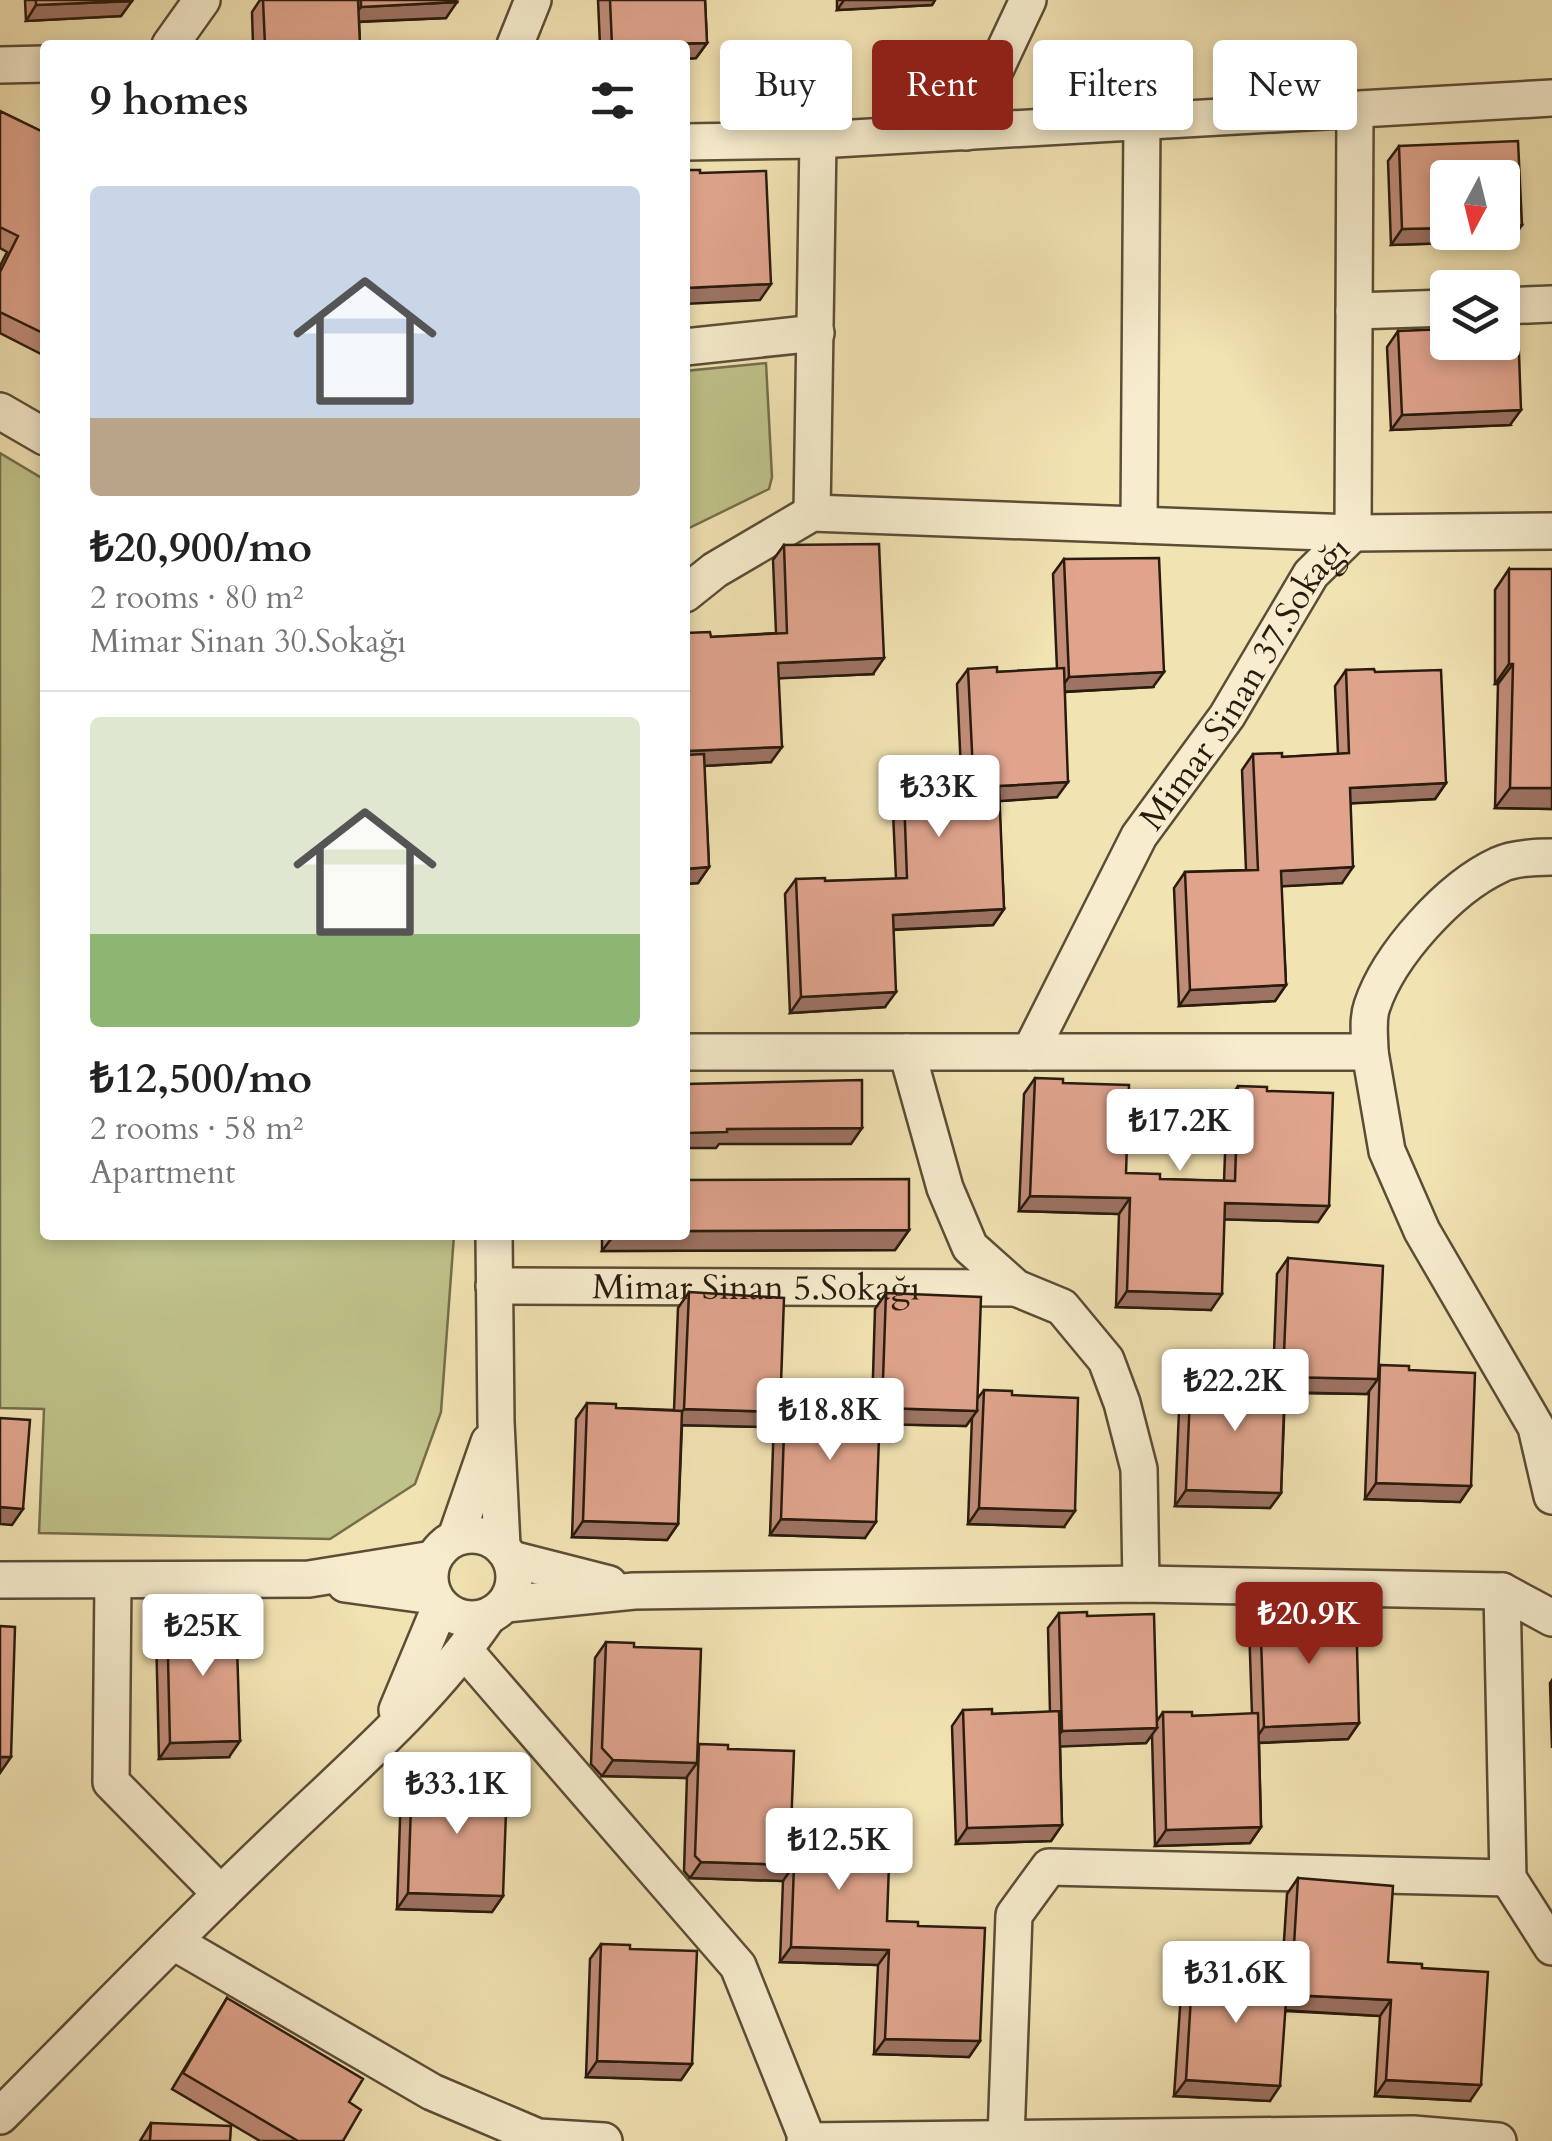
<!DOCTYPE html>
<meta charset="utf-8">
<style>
body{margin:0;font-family:Cardo,serif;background:#f6f6f6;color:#222;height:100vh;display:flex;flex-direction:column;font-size:38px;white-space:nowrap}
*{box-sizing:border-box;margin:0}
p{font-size:32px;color:#767676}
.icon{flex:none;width:55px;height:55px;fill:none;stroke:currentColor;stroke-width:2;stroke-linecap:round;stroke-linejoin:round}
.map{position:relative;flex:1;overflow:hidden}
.details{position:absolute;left:40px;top:40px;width:650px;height:1200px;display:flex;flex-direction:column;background:#fff;border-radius:10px;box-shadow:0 5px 15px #0003}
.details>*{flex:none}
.hud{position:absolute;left:720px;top:40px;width:680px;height:90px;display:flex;gap:20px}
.needle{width:65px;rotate:187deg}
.buttons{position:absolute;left:1430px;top:160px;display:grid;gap:20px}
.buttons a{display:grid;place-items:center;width:90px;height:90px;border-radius:10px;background:#fff;box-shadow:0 5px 15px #0003;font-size:50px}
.price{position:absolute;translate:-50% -85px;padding:0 22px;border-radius:10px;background:#fff;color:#222;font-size:32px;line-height:65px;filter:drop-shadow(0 2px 5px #0008)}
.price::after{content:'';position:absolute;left:50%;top:60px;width:30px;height:22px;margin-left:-15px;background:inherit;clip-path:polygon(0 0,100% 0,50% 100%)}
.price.on{background:#8f2418;color:#fff}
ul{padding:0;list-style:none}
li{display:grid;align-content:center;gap:20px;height:530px;padding:0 50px}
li+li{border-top:2px solid #e0e0e0}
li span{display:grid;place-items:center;height:310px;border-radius:10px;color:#555}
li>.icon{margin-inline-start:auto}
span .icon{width:180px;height:180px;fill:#fffc;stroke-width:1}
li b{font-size:42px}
h2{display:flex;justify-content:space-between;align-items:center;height:120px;padding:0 50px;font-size:42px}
.tag{padding:0 35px;border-radius:10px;background:#fff;box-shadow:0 5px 15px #0003;font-size:35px;line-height:90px}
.tag.on{background:#8f2418;color:#fff}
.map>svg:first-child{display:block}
</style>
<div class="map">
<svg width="1552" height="2141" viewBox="0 0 1552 2141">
<rect width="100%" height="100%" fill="#f2e3b3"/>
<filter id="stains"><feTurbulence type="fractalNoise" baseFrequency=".002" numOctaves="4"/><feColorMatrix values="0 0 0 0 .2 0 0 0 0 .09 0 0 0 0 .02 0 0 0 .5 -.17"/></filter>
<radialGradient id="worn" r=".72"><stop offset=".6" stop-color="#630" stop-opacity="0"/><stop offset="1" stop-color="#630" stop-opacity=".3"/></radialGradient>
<!-- green -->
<path fill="#bfc289" stroke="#746e4b" stroke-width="2.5" d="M766,363L772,477L769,489L685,530V371Z
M0,453L45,480V1235H454L441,1412L415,1484L330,1539L39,1533L44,1409L0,1408Z"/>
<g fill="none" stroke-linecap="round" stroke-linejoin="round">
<defs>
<g id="minor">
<path d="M170,45L202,0"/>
<path d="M515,45L533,0"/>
<path d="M0,65L45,64"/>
<path d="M966,132L1028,0"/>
<path d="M685,142L818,140L1552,98"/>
<path d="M1502,306L1552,304"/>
<path d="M1354,311L1448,308"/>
<path d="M685,347L816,333"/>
<path d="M0,411L45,437"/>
<path d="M812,513L818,140"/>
<path d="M1139,525L1142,121"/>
<path d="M685,594L715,570L812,513L1353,533L1552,531"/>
<path d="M685,1052H1370C1370,1038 1367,1020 1372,1006C1389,955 1449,888 1499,865C1513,858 1536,857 1552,857"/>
<path d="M907,1052L945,1188L970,1247L1016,1288L1062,1307L1106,1360L1122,1403L1139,1469L1141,1584"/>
<path id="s1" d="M1030,1052L1139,836L1227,716L1311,574L1353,533L1355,110"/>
<path d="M1370,1052L1387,1151L1422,1231L1536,1427L1552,1496"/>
<path d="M494,1235L496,1422L502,1546"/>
<path id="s2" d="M494,1286L1016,1288"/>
<circle cx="472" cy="1577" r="42"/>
<path d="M456,1537L489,1442"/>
<path d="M511,1559L609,1584"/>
<path d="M0,1580L309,1579L433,1559"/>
<path d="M113,1581L111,1782L221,1894"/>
<path d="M345,1584L433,1596"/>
<path d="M1502,1591L1508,1878L1552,1947"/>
<path d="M506,1604L634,1591L1141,1584L1502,1591L1552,1618"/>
<path d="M465,1651L738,1966L808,2141"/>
<path d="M397,1710L440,1607"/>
<path d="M174,1942L432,2092L538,2137L604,2141"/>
<path d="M0,2116C88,2028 175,1937 265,1851C341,1777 427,1706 487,1618"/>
<path d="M1006,2139L1014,1915L1049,1867L1508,1878"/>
<path d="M805,2141L1413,2134L1498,2141"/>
</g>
</defs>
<!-- minor casing -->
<use href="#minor" stroke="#5b4d36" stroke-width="40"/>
<!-- minor -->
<use href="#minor" stroke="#f7edce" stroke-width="35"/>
</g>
<!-- wall -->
<path fill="#c18d79" stroke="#291b0d" stroke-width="2.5" d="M25,0H132L121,16L26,21Z
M260,0H456L446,18L359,22L360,45H253L252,12Z
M598,0H705L707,43L696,58L685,59V45H600Z
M837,0H935L932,5L837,10Z
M0,111L45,133V356L0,333V266L7,252L0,248Z
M1399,146L1511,241L1391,245L1388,161Z
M1398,331L1510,425L1391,430L1387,347Z
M784,545L873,674L779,678L771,762L704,766L709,867L698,883L685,884V633L711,637L776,633L773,560Z
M1064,559L1153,687L1065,692L1057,797L999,801L1004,909L993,925L893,930L885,1007L790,1013L785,894L796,879L825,881L896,879L893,812L904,796L962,793L957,684L968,669L997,672L1057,669L1053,574Z
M1509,569L1552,809L1495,808L1498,684H1495V590Z
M1346,670L1375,672L1446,783L1435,799L1351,803L1342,883L1281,886L1286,985L1275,1001L1179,1006L1174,888L1185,872L1246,870L1242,770L1253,754L1282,757L1338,754L1335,686Z
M1035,1078L1063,1083L1126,1173L1160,1179L1224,1181L1227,1102L1238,1086L1267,1091L1329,1206L1318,1222L1224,1219L1211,1310L1116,1307L1119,1214L1019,1211L1024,1094Z
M909,1230L895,1250L602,1251V1235H685Z
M1288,1258L1379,1367L1380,1365L1409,1370L1471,1486L1460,1502L1365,1499L1369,1392L1367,1394L1285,1393L1281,1493L1270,1508L1175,1506L1180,1387L1191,1372L1219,1377L1273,1379L1277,1274Z
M689,1292L780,1410L785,1402L814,1407L872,1409L875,1309L886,1293L977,1399L984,1390L1012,1395L1064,1527L968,1524L972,1417L966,1426L880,1424L865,1538L770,1535L774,1419L769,1427L682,1425L678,1524L667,1540L572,1537L576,1419L587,1403L616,1408L674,1410L678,1308Z
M1260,1609L1359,1723L1348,1739L1259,1743L1261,1827L1250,1843L1155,1846L1152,1734L1146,1743L1060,1746L1062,1825L1051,1841L956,1844L952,1726L963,1710L992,1714L1050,1712L1048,1628L1059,1613L1087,1616L1157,1721L1163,1712L1192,1716L1252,1714L1249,1625Z
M167,1616L229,1757L159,1759L156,1631Z
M606,1642L634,1647L697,1746L699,1744L728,1749L791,1828L887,1921L918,1926L980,2041L969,2057L874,2054L878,1965L780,1962L783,1881L690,1878L684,1871L687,1776L686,1778L602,1776L591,1764L595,1658Z
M1552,1680V1748L1550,1683Z
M412,1775L441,1781L503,1896L492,1912L397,1909L401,1791Z
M1298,1878L1388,1962L1422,1968L1470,2101L1375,2096L1380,2016L1285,2011L1270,2101L1174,2096L1182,1979L1193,1963L1222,1969L1282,1972L1287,1894Z
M601,1944L630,1949L692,2064L681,2080L586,2077L590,1959Z
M227,1998L343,2141H260L172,2089Z
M151,2123L230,2141H140Z"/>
<!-- shaded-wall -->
<path fill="#9d7363" stroke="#291b0d" stroke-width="2.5" d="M844,0H935L932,5L837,10Z
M132,1L121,16L26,21L36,5Z
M457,2L446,18L350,22L361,7Z
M707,43L696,58L685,59V45H659Z
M1522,225L1511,241L1391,245L1402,229L1448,228V232H1502V226Z
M771,284L760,300L685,304V288Z
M1521,410L1510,425L1391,430L1402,415Z
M884,658L873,674L767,679L778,663Z
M1509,664H1513L1498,684H1495Z
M1164,672L1153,687L1058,692L1069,677Z
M782,747L771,762L685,767V754L687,751Z
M1068,782L1057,797L988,802L999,786Z
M1446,783L1435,799L1339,804L1350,788Z
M1510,788H1552V809L1495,808Z
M709,867L698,883L685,884V869Z
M1353,867L1342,883L1270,887L1281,871Z
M1004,909L993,925L882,930L893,915Z
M1286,985L1275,1001L1179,1006L1190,990Z
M896,992L885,1007L790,1013L801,997Z
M862,1128L851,1144H719L716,1148H685V1133L727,1129Z
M1030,1196L1130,1198L1119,1214L1019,1211Z
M1225,1203L1329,1206L1318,1222L1214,1219Z
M909,1230L895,1250L602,1251L614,1235H685V1231Z
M1127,1291L1222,1294L1211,1310L1116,1307Z
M1283,1377L1378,1379L1367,1394L1272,1392Z
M882,1408L977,1411L966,1426L871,1424Z
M684,1409L780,1412L769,1427L673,1425Z
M1376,1483L1471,1486L1460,1502L1365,1499Z
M1186,1490L1281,1493L1270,1508L1175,1506Z
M0,1507L23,1509L12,1525L0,1524Z
M979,1508L1075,1511L1064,1527L968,1524Z
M781,1519L876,1522L865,1538L770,1535Z
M583,1521L678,1524L667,1540L572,1537Z
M1359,1723L1348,1739L1253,1743L1264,1727Z
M1157,1728L1146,1743L1051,1747L1062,1731Z
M240,1741L229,1757L159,1759L170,1743Z
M0,1757H11L0,1773Z
M613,1760L697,1763L686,1778L602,1776Z
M1062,1825L1051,1841L956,1844L967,1828Z
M1261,1827L1250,1843L1155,1846L1166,1830Z
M701,1862L794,1865L783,1881L690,1878Z
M408,1893L503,1896L492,1912L397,1909Z
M791,1947L889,1950L878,1965L780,1962Z
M1291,1995L1391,2000L1380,2016L1280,2010Z
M885,2039L980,2041L969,2057L874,2054Z
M597,2061L692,2064L681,2080L586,2077Z
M1186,2080L1280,2086L1270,2101L1174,2096Z
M1386,2080L1481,2085L1470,2101L1375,2096Z"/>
<!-- building -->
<path fill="#e0a48d" stroke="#291b0d" stroke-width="2.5" d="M36,0H132V1L36,5Z
M263,0H358L360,45H265Z
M361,0H456L457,2L361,7Z
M610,0H705L707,43L612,45Z
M0,111L45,133V334L0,312V272L18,236L0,227Z
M1518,141L1522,225L1502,226V178H1448V228L1402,229L1399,146Z
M685,170H700V173L766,171L771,284L685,288Z
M1518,326L1521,410L1402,415L1398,331L1448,329V342H1502V327Z
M879,544L884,658L778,663L782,747L687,751L685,633L710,632L711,637L787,633L784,545Z
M1159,558L1164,672L1069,677L1064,559Z
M1509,569H1552V788H1510L1513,664H1509Z
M997,667V672L1064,668L1068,782L999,786L1004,909L893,915L896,992L801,997L796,879L825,878V881L907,878L904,796L974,792L968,669Z
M1374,669L1375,672L1441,670L1446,783L1350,788L1353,867L1281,871L1286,985L1190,990L1185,872L1258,870L1253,754L1282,753V757L1349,753L1346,670Z
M704,754L709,867L685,869V755Z
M1035,1078L1063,1079V1083L1129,1085L1126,1173L1160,1174V1179L1235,1181L1238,1086L1267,1087V1091L1333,1093L1329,1206L1225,1203L1222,1294L1127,1291L1130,1198L1030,1196Z
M862,1080V1128L727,1129V1132L685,1133V1084Z
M909,1179V1230L685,1231V1180Z
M1288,1258L1383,1266L1378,1379L1283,1377Z
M689,1292L784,1298L780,1412L684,1409Z
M886,1293L981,1297L977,1411L882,1408Z
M1380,1365L1409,1366V1370L1475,1373L1471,1486L1376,1483Z
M1191,1372L1219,1373V1377L1285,1379L1281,1493L1186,1490Z
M984,1390L1012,1391V1395L1078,1398L1075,1511L979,1508Z
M785,1402L814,1403V1407L880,1409L876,1522L781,1519Z
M587,1403L616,1404V1408L682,1411L678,1524L583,1521Z
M0,1418L30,1420L23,1509L0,1507Z
M1260,1609L1356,1610L1359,1723L1264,1727Z
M1087,1612V1616L1154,1614L1157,1728L1062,1731L1059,1613Z
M236,1614L240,1741L170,1743L167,1616Z
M0,1626L15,1627L11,1757H0Z
M606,1642L634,1643V1647L701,1649L697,1763L613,1760L602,1748Z
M992,1709V1714L1059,1711L1062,1825L967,1828L963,1710Z
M1163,1712H1192V1716L1258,1713L1261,1827L1166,1830Z
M699,1744L728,1745V1749L794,1751L791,1828L890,1836L887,1921L918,1922V1926L985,1928L980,2041L885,2039L889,1950L791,1947L794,1865L701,1862L695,1856Z
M412,1775L441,1776V1781L507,1783L503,1896L408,1893Z
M1298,1878L1393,1886L1388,1962L1422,1964V1968L1488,1972L1481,2085L1386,2080L1391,2000L1291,1995Z
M601,1944L630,1945V1949L697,1951L692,2064L597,2061Z
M1193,1963L1222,1965V1969L1288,1973L1280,2086L1186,2080Z
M227,1998L363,2079L349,2102L361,2110L343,2141H298L183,2073Z
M151,2123L231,2126L230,2141H150Z"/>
<g text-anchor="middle" stroke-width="8" stroke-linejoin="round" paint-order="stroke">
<!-- street labels -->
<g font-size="35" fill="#291b0d" stroke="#f7edce">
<text dy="12" stroke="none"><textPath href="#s1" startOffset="428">Mimar Sinan 37.Sokağı</textPath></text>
<text dy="12" stroke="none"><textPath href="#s2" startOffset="262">Mimar Sinan 5.Sokağı</textPath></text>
</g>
</g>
<rect width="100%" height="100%" filter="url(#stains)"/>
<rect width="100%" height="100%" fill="url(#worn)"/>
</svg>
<div class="buttons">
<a><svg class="needle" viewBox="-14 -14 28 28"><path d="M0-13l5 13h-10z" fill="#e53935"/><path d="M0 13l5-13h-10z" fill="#767676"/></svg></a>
<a><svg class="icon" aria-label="layers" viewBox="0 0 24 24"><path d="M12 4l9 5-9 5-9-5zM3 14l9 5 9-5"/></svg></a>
</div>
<b class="price" style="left:939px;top:840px">₺33K</b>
<b class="price" style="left:1180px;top:1174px">₺17.2K</b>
<b class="price" style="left:1235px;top:1434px">₺22.2K</b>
<b class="price" style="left:830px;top:1463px">₺18.8K</b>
<b class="price on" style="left:1309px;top:1667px">₺20.9K</b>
<b class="price" style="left:203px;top:1679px">₺25K</b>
<b class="price" style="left:457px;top:1837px">₺33.1K</b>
<b class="price" style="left:839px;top:1893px">₺12.5K</b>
<b class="price" style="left:1236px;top:2026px">₺31.6K</b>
<div class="hud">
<a class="tag">Buy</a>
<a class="tag on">Rent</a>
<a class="tag">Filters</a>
<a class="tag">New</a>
</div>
<section class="details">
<h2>9 homes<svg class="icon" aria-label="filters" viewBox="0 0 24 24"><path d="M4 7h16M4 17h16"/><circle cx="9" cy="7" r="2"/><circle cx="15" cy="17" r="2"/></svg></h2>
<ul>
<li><span style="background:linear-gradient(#c9d6e8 75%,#b9a48a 0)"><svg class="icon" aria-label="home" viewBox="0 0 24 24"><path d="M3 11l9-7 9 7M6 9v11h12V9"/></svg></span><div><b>₺20,900/mo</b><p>2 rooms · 80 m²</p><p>Mimar Sinan 30.Sokağı</p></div></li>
<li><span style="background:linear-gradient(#dfe7d0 70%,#8fb573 0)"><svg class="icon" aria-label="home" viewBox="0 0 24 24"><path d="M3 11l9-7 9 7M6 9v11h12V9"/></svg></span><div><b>₺12,500/mo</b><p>2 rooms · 58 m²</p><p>Apartment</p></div></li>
</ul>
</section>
</div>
